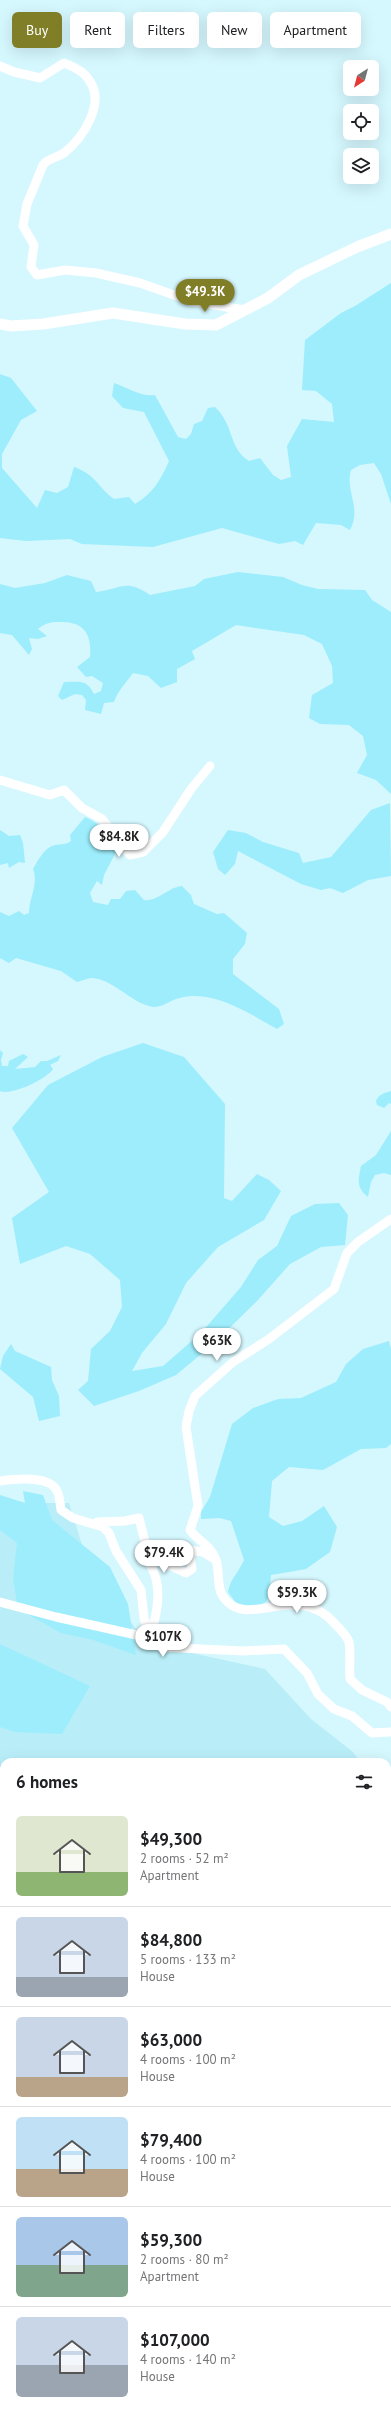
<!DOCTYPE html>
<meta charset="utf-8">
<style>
body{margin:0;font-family:"PT Sans",sans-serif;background:#f6f6f6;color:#202124;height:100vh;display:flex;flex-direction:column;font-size:15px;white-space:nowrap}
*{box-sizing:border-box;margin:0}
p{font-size:13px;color:#757577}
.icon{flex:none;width:22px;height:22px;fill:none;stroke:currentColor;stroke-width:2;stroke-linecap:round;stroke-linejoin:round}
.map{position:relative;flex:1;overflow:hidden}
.details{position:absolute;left:0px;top:1758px;width:391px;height:656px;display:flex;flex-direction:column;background:#fff;border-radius:12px 12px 0 0;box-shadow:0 4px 16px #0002}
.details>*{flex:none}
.banner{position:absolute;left:12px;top:12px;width:367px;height:36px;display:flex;gap:8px}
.needle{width:26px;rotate:216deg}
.controls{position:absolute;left:343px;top:60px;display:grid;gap:8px}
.controls a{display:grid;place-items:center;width:36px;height:36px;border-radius:6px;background:#fff;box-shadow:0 4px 16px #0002;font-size:20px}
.price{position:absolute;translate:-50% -34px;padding:0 9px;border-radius:14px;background:#fff;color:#222;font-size:13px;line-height:26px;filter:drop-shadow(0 1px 2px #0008)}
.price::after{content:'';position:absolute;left:50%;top:24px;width:12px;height:9px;margin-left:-6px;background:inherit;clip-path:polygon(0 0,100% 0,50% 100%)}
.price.active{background:#807e26;color:#fff}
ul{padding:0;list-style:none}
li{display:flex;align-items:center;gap:12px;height:100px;padding:0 16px}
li+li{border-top:1px solid #e0e0e0}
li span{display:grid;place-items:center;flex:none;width:112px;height:80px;border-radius:6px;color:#555}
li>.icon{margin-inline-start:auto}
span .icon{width:48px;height:48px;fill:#fffc;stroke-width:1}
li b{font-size:17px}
h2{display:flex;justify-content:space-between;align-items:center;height:48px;padding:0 16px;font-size:17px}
.tag{padding:0 14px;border-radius:6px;background:#fff;box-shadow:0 4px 16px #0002;font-size:14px;line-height:36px}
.tag.active{background:#807e26;color:#fff}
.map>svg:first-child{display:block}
</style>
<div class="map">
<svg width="391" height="2414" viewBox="0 0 391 2414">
<rect width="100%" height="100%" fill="#d5f7fe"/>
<!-- built -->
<path fill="#b9eef8" d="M0,1496L25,1503H69L87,1561L146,1643L265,1669L311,1719L353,1752L360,1762H4V1801L0,1804Z
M387,1800L391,1805V1912L387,1915Z"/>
<!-- green -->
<path fill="#9dedfc" d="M391,283V504L381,474L374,463L360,465L351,470C345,493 362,507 350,530L341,525L316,523L303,545L295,541L279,544L222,528L153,547L82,544L70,539L26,541L0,538V374L11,378L37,411L21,420L2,454V468L37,508L45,490L57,493L68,487L74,467C97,475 97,487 114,499L129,497L135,504C152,494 161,480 169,461L144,412L123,408L112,396L114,383C128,388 141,397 155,395L178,437L186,439L191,434L194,424L202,421L208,408L215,407C235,426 228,448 249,461L260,458L273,475L281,480L291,477L287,446L302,419L334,422L332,404L316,391L302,390L305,340L341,313L355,306Z
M238,572L283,577L302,585L318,589L365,590L372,600L391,612V794L376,780L357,773L367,755L363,736L349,725L320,724L309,718L312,695L333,683L332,666L322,644L304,635L236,625L192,651L195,659L177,669V682L161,688L148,676L133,673C126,683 118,690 114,702L104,703L101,714L85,710L86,700L82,695L75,694L62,700L58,696L64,682C79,682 87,679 94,694L101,691L103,683L92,676L86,677L77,667L90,657C92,636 85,622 62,622C52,622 46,622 38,629L47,636L38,639L29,638L32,649L29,655L12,635L0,633V584L15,588L45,583L67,575L91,581L96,592C122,589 125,578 150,595L195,586L204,579Z
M390,803L391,876L368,880L343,893L330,888L321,890L301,884L238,851L235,864L225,875L218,869L213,852L228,830L246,833L263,842L299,853L303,863L331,857L371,810Z
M85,817C101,824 109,833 118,848L104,875L102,885L97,881L90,893L93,902L108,905L111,899H120L126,891L135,890L144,900C158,902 168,887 182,886L191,895L194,904L217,914L224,913L247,933L245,944L233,959V974L279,1009L284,1024L277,1029C250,1014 213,989 180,998C169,1000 161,1010 149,1006C130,1001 112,979 92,978C88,978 81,981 77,982L61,971L16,958L9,963L0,958V912L9,916L19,911L24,915L29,913C29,897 39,884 33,869C38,860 45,847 55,845C61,844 66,845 71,841L70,835Z
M0,830L9,836L20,835L23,843L25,863L19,862L9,868L8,863L0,865Z
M143,1043L184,1057L225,1104L224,1198L232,1201L257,1174L269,1180L281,1191L264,1220L218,1247L186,1283L166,1324L142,1353L132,1371L163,1366L201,1333L241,1287L258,1260L277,1246L291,1216L315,1204L339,1203L348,1215L345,1245L321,1247L290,1264L257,1301L212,1345L176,1375L139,1391L94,1406L78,1390L88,1381L91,1349L110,1331L122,1307L120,1280L90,1254L66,1246L20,1264L12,1218L49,1192L12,1128L48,1085L102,1057Z
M0,1050L3,1053L1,1060L2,1066H8L9,1061L23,1054L28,1057L15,1069L35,1067L41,1061H47L61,1055L58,1061L50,1065L53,1069C47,1079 11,1096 0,1091Z
M391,1091V1104L389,1103L384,1108L377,1105L376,1101C379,1094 384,1093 391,1091Z
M391,1131V1175L384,1173L375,1175L371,1182L368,1197C356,1187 358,1181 361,1166L376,1155Z
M389,1341L391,1349V1444L386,1448L361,1449L323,1470L289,1467L272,1481L269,1517L283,1526L302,1521L324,1506L337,1527L330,1552L306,1569L271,1575L269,1595L266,1602L250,1609L239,1607L228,1592C230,1579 239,1572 244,1560L231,1521L220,1518L201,1519V1512L210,1497L232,1424L253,1408L278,1399L301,1398L336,1382L346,1364L363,1349Z
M11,1344L15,1351L51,1367L52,1380L59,1396L60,1416L39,1421L33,1397L0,1369L3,1356Z
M23,1491L43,1495L52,1520L110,1567L128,1604L136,1655L93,1640L61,1633L18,1609L13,1579L17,1543L0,1530V1495L25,1503Z
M0,1644L90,1686L62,1734L15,1732L0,1727Z"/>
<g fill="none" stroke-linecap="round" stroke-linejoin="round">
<!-- stream -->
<path stroke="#a1caf7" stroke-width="3" d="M292,2410L293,2414"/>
<!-- minor -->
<path stroke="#fff" stroke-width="9" d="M0,66L14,72L40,78L64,63C73,67 84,71 89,80C106,103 83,138 64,153C57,158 48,158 43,165L27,204L23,226L34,245L31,267L37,275L65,270L96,273L140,283L191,301L244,310
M0,780L50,795L64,790L82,808L102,819L130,855L143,852L163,832L191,789L210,766
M0,1481C14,1479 50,1475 57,1491C60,1496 60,1504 61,1510L73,1518L103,1527L109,1533L116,1551L141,1590L144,1618L150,1638L160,1647L243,1651L284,1649L307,1673L318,1694L334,1709L352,1716L372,1733L391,1732
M97,1522L125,1521L139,1518L145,1542L148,1546L171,1566L186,1573L192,1569L189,1550L203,1552L216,1560C220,1572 216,1588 224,1598C249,1631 297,1579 336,1625C340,1629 347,1636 349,1642C351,1653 349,1667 350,1679L362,1690L387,1702L391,1707
M216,1560C210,1544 200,1543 190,1530L198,1506L186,1427L189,1411L195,1396L233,1362L269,1339L334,1289L347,1253L358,1242L391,1219
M0,1602L56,1617L150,1638C155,1620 161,1598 156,1579C153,1566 145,1561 148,1546
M0,1870V1872
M387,1899L391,1900
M0,1914L4,1920
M0,2336L4,2337
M387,2404L391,2402
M255,2410L256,2414
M370,2414L377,2410"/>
<!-- tertiary -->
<path stroke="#fff" stroke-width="11" d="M0,324L11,326L43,324L113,313L185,324L216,325L268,298L299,275L357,247L391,234"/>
</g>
</svg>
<div class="controls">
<a><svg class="needle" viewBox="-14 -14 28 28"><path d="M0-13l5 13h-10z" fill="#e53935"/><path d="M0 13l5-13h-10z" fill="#757577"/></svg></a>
<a><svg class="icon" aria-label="locate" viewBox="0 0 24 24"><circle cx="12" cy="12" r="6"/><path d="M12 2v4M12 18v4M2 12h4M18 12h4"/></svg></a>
<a><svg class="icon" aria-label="layers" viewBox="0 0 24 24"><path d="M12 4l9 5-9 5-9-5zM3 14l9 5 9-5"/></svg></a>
</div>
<b class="price active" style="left:205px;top:313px">$49.3K</b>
<b class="price" style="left:119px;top:858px">$84.8K</b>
<b class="price" style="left:217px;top:1362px">$63K</b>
<b class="price" style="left:164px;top:1574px">$79.4K</b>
<b class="price" style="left:297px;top:1614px">$59.3K</b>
<b class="price" style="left:163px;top:1658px">$107K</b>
<div class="banner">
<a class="tag active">Buy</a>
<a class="tag">Rent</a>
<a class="tag">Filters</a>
<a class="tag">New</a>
<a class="tag">Apartment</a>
</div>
<section class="details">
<h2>6 homes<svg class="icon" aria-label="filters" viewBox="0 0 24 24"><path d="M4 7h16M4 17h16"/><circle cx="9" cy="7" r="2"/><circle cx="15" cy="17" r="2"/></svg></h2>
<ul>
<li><span style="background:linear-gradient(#dfe7d0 70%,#8fb573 0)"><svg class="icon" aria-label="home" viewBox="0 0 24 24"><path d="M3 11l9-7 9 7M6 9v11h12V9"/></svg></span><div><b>$49,300</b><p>2 rooms · 52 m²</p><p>Apartment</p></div></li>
<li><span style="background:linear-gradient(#c9d6e8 75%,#9aa5b1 0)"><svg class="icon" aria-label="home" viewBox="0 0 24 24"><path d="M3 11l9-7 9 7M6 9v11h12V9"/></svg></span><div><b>$84,800</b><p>5 rooms · 133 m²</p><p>House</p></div></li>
<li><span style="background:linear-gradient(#c9d6e8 75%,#b9a48a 0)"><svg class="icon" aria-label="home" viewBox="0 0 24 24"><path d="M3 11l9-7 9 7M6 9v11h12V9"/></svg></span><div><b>$63,000</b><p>4 rooms · 100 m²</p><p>House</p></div></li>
<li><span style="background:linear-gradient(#bfe0f5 65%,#b9a48a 0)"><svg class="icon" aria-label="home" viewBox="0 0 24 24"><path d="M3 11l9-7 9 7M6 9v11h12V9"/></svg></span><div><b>$79,400</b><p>4 rooms · 100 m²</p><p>House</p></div></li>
<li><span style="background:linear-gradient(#a9c7e8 60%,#7fa58c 0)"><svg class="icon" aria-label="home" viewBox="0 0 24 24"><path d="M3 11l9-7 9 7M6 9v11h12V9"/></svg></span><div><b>$59,300</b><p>2 rooms · 80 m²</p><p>Apartment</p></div></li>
<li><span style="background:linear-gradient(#c9d6e8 60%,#9aa5b1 0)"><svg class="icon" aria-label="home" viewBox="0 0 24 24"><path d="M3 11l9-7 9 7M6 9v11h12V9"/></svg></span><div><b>$107,000</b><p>4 rooms · 140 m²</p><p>House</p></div></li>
</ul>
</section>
</div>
